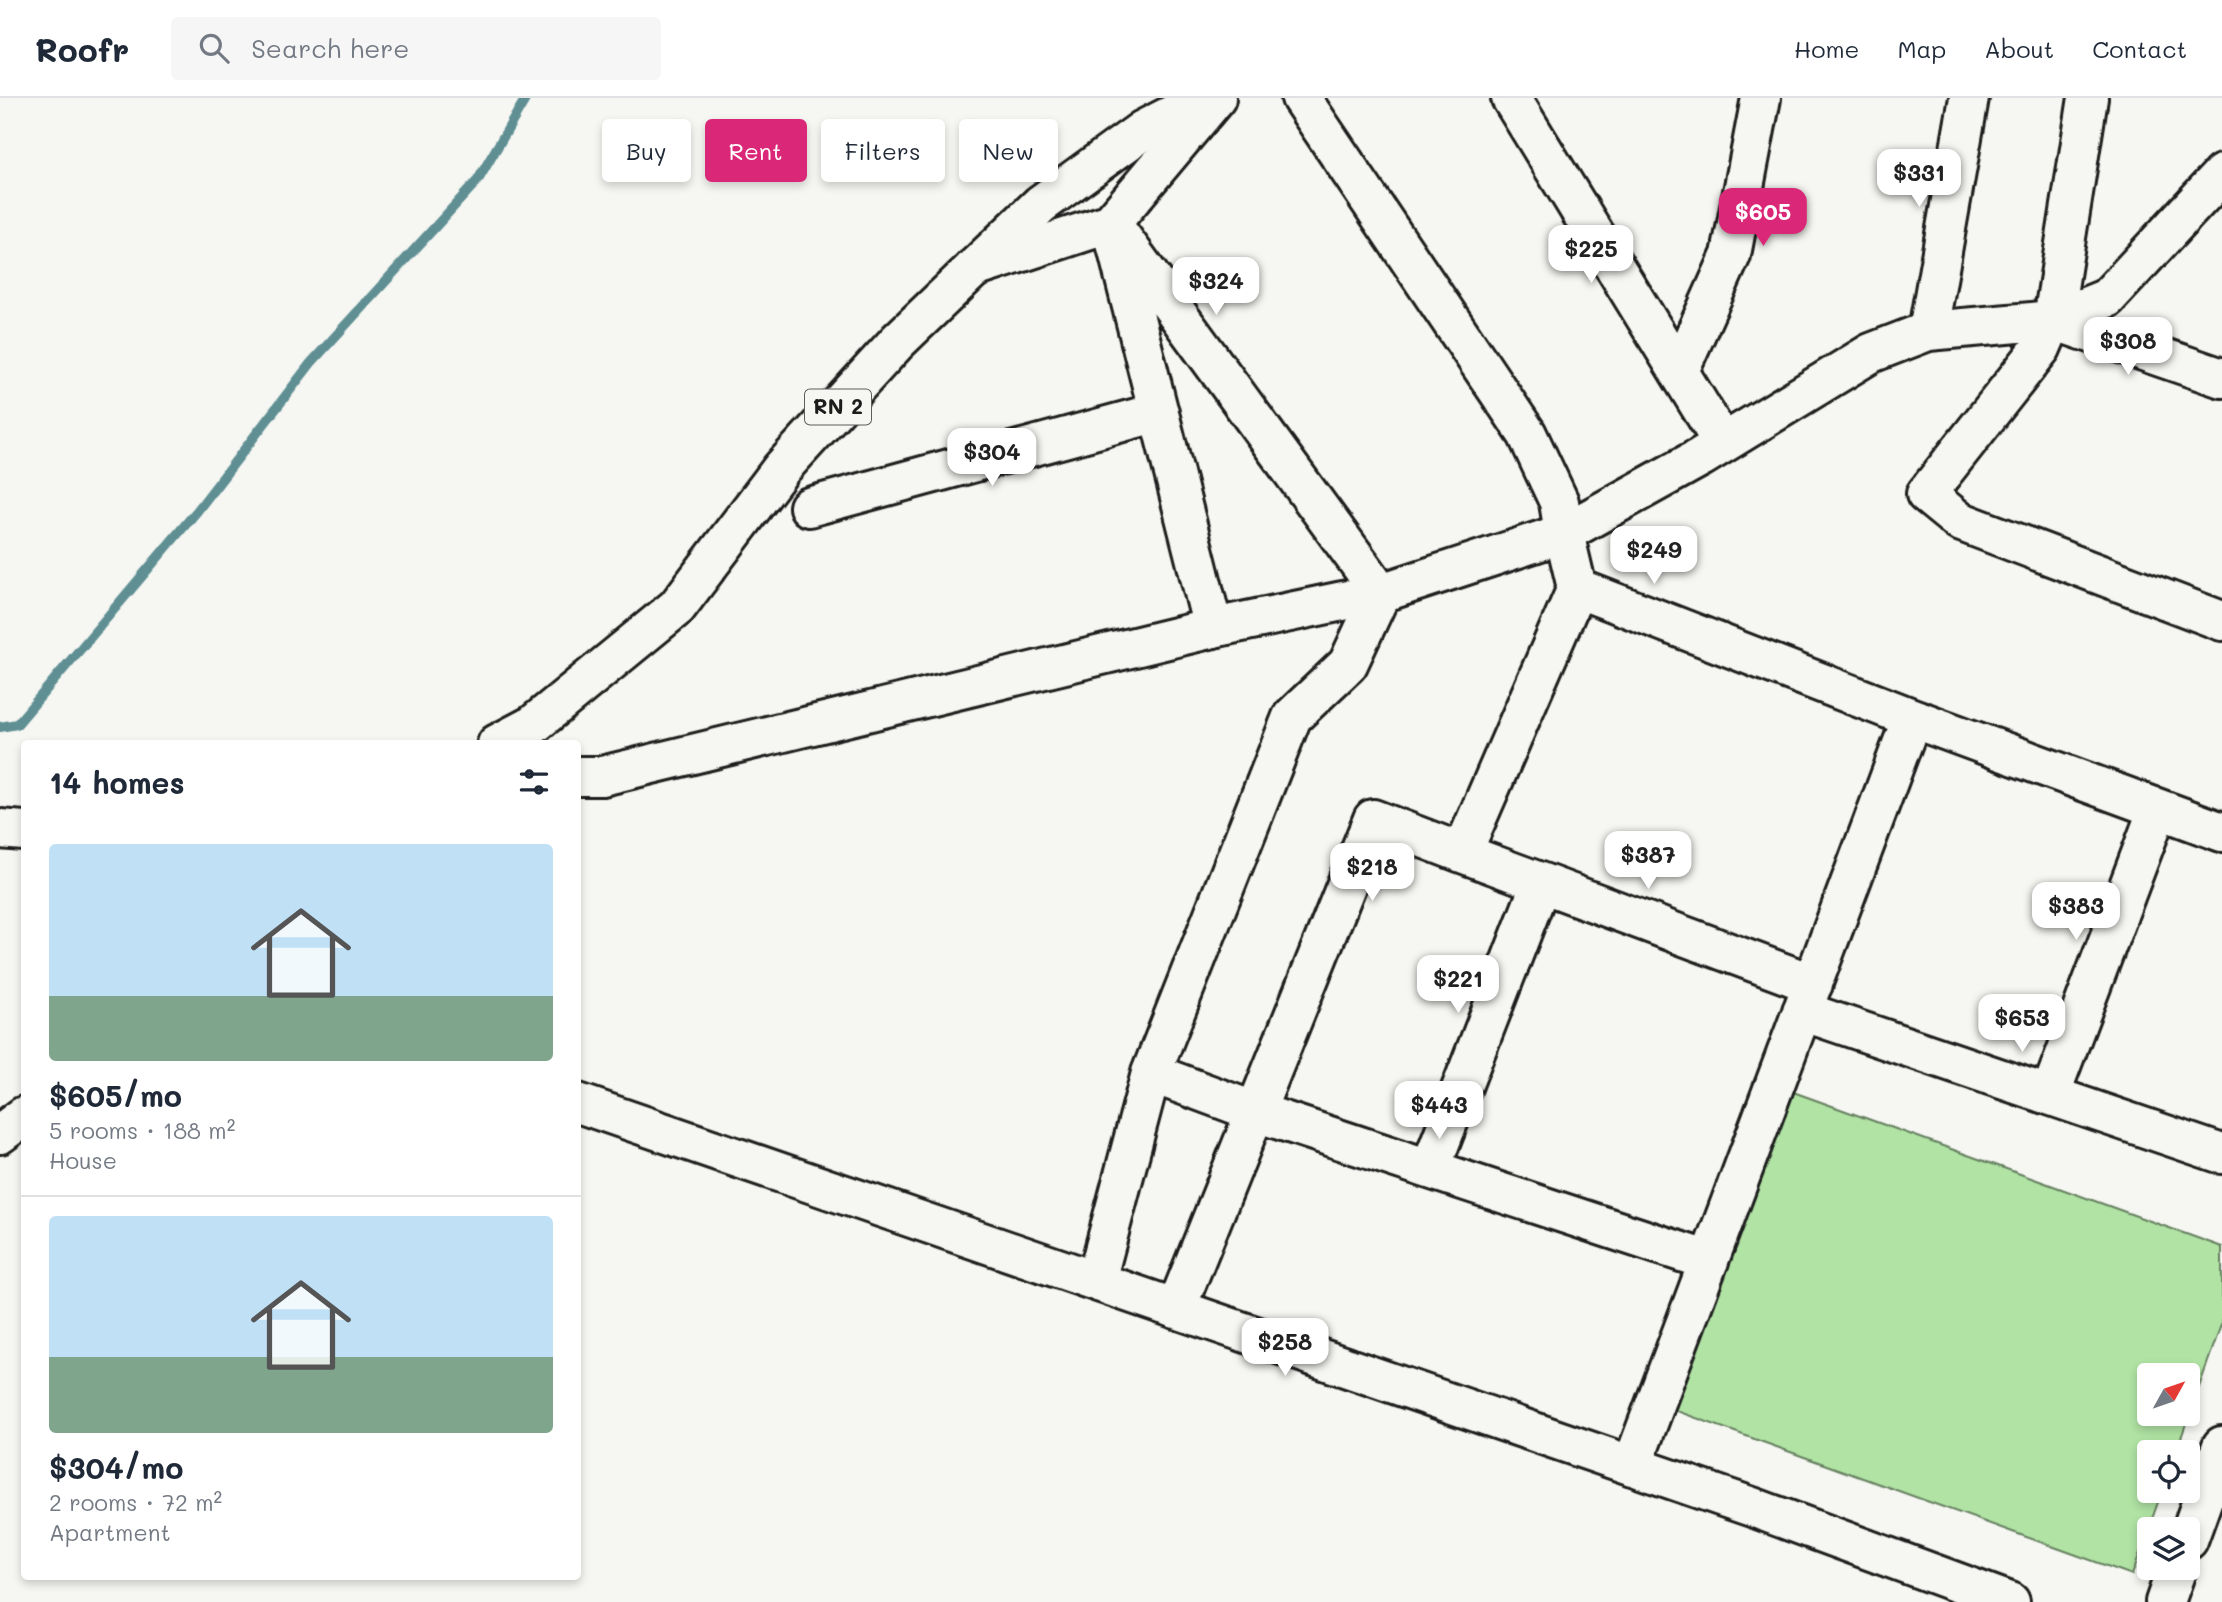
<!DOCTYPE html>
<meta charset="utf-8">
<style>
body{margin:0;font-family:Mali,sans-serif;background:#f6f6f7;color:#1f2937;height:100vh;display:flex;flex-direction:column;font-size:26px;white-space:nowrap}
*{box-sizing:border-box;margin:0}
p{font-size:23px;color:#747a83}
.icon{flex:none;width:38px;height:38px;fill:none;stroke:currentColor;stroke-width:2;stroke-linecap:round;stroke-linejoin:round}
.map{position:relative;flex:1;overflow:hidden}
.panel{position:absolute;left:21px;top:642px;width:560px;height:840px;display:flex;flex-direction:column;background:#fff;border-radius:7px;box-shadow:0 4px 10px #0003}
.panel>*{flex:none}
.banner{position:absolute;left:602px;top:21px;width:665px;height:63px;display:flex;gap:14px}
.needle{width:46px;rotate:50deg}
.fabs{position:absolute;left:2137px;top:1265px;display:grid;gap:14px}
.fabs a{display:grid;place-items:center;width:63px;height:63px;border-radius:7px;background:#fff;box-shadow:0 4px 10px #0003;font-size:35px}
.price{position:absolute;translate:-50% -60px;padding:0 16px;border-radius:14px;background:#fff;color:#222;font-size:23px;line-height:46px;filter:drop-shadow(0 2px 4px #0008)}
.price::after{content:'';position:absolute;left:50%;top:42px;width:21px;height:16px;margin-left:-10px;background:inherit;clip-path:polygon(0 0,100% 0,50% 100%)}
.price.selected{background:#db2777;color:#fff}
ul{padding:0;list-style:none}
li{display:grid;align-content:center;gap:14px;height:371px;padding:0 28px}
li+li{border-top:2px solid #e0e1e3}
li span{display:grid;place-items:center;height:217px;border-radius:7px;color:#555}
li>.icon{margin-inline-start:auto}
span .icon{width:126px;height:126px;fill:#fffc;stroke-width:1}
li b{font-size:30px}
h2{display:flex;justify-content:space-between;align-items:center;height:84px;padding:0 28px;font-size:30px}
.chip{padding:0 24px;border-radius:7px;background:#fff;box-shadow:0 4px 10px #0003;font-size:24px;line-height:63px}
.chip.selected{background:#db2777;color:#fff}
header{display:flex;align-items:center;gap:42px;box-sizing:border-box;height:98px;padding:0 35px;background:#fff;border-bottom:2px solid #e0e1e3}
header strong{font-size:33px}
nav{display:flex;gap:38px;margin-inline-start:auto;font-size:24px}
.search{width:490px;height:63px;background:#f6f6f7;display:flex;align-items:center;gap:18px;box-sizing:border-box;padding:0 24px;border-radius:7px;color:#747a83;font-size:26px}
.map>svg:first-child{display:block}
</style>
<header>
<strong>Roofr</strong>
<div class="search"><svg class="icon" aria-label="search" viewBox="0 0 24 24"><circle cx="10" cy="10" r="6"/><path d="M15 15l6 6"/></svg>Search here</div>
<nav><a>Home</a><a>Map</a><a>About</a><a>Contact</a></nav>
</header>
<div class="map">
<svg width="2222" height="1504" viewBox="0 0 2222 1504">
<rect width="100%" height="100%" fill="#f6f6f2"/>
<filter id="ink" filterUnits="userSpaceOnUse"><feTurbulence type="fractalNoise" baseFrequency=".0143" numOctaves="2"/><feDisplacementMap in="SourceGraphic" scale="14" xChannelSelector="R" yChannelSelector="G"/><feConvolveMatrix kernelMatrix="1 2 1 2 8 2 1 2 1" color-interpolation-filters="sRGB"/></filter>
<g filter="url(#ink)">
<!-- green -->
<path fill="#b0e3a4" stroke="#668060" stroke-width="2" fill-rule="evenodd" d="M1785,991L2222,1149V1224L2176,1354H2149V1393H2162L2132,1477L1671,1311ZM2149,1278H2188V1316H2149Z"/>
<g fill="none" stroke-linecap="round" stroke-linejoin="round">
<!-- stream -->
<path stroke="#5e8f93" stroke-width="10" d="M0,629L17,626L197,413L311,265L478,82L526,0"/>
<defs>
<path id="minor" d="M1301,0L1527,336L1559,404L1564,435L1577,490L1912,620L2222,734
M1511,0L1722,344
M2088,0L2053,222L2222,280
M974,170L1111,125L1381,495L1348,566L1292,619L1151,975L1096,1183
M1928,233L1969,0
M1679,273L1731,157L1761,0
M809,409L1159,314
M1213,530L1111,125L1216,0
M1462,755L1813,886
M1802,913L2222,1056
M1151,975L1256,1014L1709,1163
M2050,997L2158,711
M578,1005L1755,1410L2010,1504
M0,1036L24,1018
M1430,1071L1541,785
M1176,1211L1373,721L1462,755L1577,490
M1632,1368L1912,620
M2188,1442L2222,1348
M2165,1504L2177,1470"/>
<path id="tertiary" d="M2053,222L2041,250L1926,396L1959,423L2222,523
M578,678H602L1213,530L1381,495L1564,435L1701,359L1871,255L1928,233L2053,222L2107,200L2222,76"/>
<path id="primary" d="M497,646L533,627L677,509L782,370L898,243L1041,106L1143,32L1205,0
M0,731L24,733"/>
</defs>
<!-- minor casing -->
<use href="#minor" stroke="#1c1c1c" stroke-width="44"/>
<!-- tertiary casing -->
<use href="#tertiary" stroke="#1c1c1c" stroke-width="44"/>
<!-- primary casing -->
<use href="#primary" stroke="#1c1c1c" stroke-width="44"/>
<!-- minor -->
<use href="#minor" stroke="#f6f6f2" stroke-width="38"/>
<!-- tertiary -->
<use href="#tertiary" stroke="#f6f6f2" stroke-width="38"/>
<!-- primary -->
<use href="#primary" stroke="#f6f6f2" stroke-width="38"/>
</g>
</g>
<g text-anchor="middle" stroke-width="6" stroke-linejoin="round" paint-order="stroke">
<!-- shield labels -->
<rect fill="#f6f6f2" stroke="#5d5d5c" stroke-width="2" x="805" y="291.5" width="66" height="35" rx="5"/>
<g font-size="21" font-weight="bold" fill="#1c1c1c">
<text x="838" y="316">RN 2</text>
</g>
</g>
</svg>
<div class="fabs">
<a><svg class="needle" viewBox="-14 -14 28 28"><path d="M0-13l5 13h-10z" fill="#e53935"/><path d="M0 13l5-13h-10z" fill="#747a83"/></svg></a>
<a><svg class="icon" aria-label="locate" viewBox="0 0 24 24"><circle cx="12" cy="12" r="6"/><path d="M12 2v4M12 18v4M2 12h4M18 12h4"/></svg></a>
<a><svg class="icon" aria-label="layers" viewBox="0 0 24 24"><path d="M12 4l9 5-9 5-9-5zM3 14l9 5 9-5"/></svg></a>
</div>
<b class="price" style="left:1919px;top:111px">$331</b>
<b class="price selected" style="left:1763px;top:150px">$605</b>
<b class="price" style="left:1591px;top:187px">$225</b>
<b class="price" style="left:1216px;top:219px">$324</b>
<b class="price" style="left:2128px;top:279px">$308</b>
<b class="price" style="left:992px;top:390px">$304</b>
<b class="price" style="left:1654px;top:488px">$249</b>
<b class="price" style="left:1648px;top:793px">$387</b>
<b class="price" style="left:1372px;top:805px">$218</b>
<b class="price" style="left:2076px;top:844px">$383</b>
<b class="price" style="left:1458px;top:917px">$221</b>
<b class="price" style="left:2022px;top:956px">$653</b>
<b class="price" style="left:1439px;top:1043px">$443</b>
<b class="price" style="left:1285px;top:1280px">$258</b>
<div class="banner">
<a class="chip">Buy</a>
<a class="chip selected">Rent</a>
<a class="chip">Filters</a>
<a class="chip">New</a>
</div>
<section class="panel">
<h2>14 homes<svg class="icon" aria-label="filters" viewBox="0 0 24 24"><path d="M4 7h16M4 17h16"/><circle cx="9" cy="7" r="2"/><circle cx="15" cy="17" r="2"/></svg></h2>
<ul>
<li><span style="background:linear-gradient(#bfe0f5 70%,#7fa58c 0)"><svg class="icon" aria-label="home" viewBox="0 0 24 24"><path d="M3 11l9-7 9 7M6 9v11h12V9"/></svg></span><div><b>$605/mo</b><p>5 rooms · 188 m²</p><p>House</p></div></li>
<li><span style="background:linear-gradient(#bfe0f5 65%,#7fa58c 0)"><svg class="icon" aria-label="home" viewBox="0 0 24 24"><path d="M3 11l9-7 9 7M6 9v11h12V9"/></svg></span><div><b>$304/mo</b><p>2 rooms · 72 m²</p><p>Apartment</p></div></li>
</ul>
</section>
</div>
